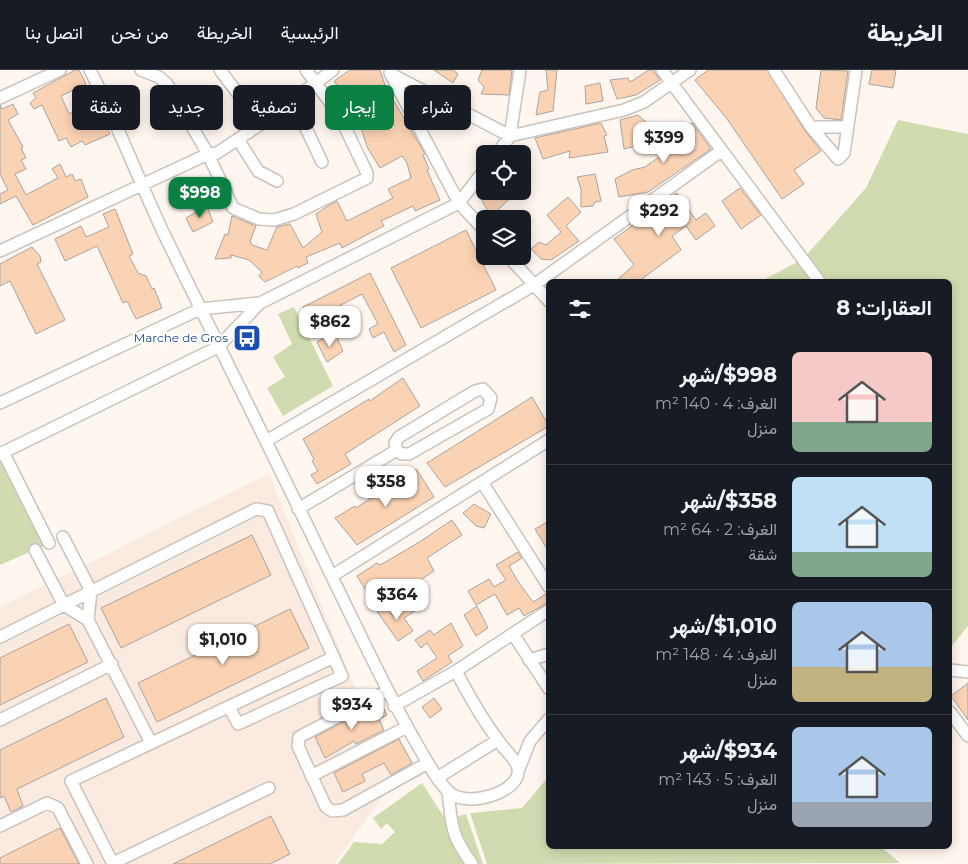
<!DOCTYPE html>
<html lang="ar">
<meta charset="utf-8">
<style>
body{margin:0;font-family:Montserrat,Vazirmatn,sans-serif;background:#242831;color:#f1f3f6;direction:rtl;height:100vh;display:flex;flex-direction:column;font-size:19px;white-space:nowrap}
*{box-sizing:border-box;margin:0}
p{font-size:16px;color:#9ea1a6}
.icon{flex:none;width:28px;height:28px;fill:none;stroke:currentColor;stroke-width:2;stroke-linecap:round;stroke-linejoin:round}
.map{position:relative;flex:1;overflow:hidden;direction:ltr}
.details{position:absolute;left:546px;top:209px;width:406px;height:570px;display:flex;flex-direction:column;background:#171b24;border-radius:8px;box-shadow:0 2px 12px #0003;direction:rtl}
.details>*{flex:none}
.banner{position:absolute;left:15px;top:15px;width:456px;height:45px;direction:rtl;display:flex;gap:10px}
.fabs{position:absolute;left:476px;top:75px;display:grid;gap:10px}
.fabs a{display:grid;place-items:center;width:55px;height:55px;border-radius:8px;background:#171b24;box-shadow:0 2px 12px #0003;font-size:25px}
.price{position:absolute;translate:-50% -42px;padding:0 11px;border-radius:10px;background:#fff;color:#222;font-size:16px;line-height:32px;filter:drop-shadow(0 1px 2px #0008)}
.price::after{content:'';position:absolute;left:50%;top:30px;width:15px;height:11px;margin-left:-8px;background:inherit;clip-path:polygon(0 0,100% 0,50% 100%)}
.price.current{background:#0b8043;color:#fff}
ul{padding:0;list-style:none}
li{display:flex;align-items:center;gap:15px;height:125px;padding:0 20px}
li+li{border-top:1px solid #363941}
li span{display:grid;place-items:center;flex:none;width:140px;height:100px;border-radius:8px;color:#555}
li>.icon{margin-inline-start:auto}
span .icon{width:60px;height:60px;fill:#fffc;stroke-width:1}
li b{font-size:21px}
h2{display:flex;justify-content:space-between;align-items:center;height:60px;padding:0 20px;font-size:21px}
.tag{padding:0 18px;border-radius:8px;background:#171b24;box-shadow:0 2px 12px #0003;font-size:18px;line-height:45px}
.tag.current{background:#0b8043;color:#fff}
header{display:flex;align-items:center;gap:30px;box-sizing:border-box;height:70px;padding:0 25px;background:#171b24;border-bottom:1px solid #363941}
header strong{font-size:24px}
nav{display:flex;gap:28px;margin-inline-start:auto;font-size:18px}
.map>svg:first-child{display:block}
</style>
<header>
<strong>الخريطة</strong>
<nav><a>الرئيسية</a><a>الخريطة</a><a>من نحن</a><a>اتصل بنا</a></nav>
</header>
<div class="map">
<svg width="968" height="794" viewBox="0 0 968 794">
<rect width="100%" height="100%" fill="#fff6f0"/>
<!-- built -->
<path fill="#faeadf" d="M269,404L393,712L334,794H0V537Z"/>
<!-- green -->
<path fill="#d0dcb0" d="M898,50L968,64V556L950,578V211H761L803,189L866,118Z
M294,237L333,316L283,346L267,318L285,307L273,287L292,274L278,244Z
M0,385L46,475L0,495Z
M549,706V776H880L900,793L487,794L470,743L522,738Z
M422,713L446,750L466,744L483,794H338L354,772L382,774L395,762L387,753L381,759L373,748Z"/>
<!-- building -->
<path fill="#fad2b4" stroke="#aba39d" d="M75,0H79L86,14L61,26L69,44L94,30L110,64L85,75L82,71L71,77L66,68L59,71L42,35L34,39L30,33L36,28L33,23Z
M350,0H380L385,15L360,26L368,42L394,31L425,84L423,85L429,99L427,100L440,130L415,141L413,136L381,151L384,156L370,163L342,178L340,173L306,187L308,193L298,198L297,196L265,212L259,206L262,202L249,190L231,185V188L215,189L225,164L228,165L232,146L256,156L250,171L252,175L267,180L277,157L290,154L303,178L322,162L316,144L328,136L337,131L347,151L393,128L388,119L411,108L407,93L402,86L380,98L367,77L362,61L350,43L343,17L339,18L334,11Z
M434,0H453L458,4L453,13Z
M482,0H512L509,25L481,24L484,17L478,10Z
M546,0H557L553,41L536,45L540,22L548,20Z
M649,0H653L660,10L636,25L617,29L610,10L628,8L630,12Z
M708,0H767L805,61L821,81L794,100L804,114L782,129L727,49L695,10Z
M821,0L848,1L841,50L824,48L816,38Z
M872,0H896L893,18L869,14Z
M600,13L603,31L586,34L585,16Z
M13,34L18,44L8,50L23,77L21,78L26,88L21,90L26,99L15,104L26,125L58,108L52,99L60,94L66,107L72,104L75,111L81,109L88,127L33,155L16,126L0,134V124L8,120L0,104V35L2,39Z
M638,45L659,64L652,72L624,79L620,50Z
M601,53L607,65L604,66L608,82L569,88L570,81L543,89L535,68Z
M692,53L711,79L648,122L619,127L615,109L632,100L645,97L662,85L660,82L696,61L670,67Z
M595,104L601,131L595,132L593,136L581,137V119L577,107Z
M740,118L761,145L741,159L722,131Z
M485,121H517L491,147L480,127Z
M677,123L696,150L706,143L715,156L696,170L686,156L672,166L681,180L639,211H616L634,195L614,169Z
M568,127L581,142L566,156L579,171L551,190L541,189L531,179L539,172L546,175L561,162L547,145Z
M207,136L213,152L193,162L186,148Z
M115,139L133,184L129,186L138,203L146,206L152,219L154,218L162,238L136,249L127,231L123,233L97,176L65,191L55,169L81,156L86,167L109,157L103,144Z
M466,160L496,220L421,258L391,198Z
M32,177L40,186L41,192L37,194L65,250L36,264L10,211L0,216V194Z
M370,203L406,275L394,282L384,262L373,268L369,259L378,254L362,224L320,246L323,252L313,257L303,237Z
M336,266L343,281L327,292L317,272L324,268L326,271Z
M403,308L420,336L345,384L351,394L317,414L311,405L318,401L312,391L314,389L303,369L369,329L370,331Z
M532,327L549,356L445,417L427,393Z
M414,400H417L434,427L357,475L335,448L355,436L356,438Z
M474,434L491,444L484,458L476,456L463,443Z
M452,450L462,465L427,488L434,501L398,525L389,510L368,524L357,506L377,493L380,495L418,473Z
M549,451V482L535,459Z
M252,465L271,505L121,578L101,538Z
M518,482L522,488L509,496L519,513L533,532L546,524H549V532L524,546L519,538L507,545L495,524L476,535L468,521L489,509L494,517L506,510L496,495Z
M386,534L393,546L410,534L415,541L404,548L413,561L398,571L376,540Z
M477,536L488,558L476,566L464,545Z
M290,539L309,578L157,652L138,613Z
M451,553L463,576L448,586L452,592L423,611L417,601L437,588L427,573L421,578L415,570L430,560L434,565Z
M69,554L88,592L0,635V588Z
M968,613V650L951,626Z
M106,628L124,667L17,719L23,736L11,742L4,726L0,728V680Z
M434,628L442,639L430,648L422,637Z
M381,633L387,645L379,649L384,660L356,674L354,671L325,688L315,667L345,651L347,655L361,648L359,644Z
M399,669L412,693L391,705L384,693L362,704L365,711L343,722L334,703Z
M271,746L290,784L270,794H173Z
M60,758L79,794H0V788Z"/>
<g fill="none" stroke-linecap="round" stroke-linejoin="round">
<defs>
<path id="minor" d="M90,0C117,53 138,108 163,162C220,279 279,396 335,513C362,568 387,623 418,676C427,691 436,710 449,722C466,739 522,722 518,699C517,691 509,684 504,678C485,654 470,628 456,601
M141,0L159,7L167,14L208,84L233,138L259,149L274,150L294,144L367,108V103L338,43L306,0
M220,0L261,54
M662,0L819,211
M774,0L811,57L838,89L844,83L856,0
M390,3L459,133L485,161
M391,4L510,66L624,40L644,32L690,0
M0,28L60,0
M293,31L322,92
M811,57H847
M238,69L258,101L277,111
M497,84L510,66L520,0
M0,181L208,84L217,83L261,54L333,0
M508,186L549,231
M483,319L491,328L488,339L409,384H402L397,380L395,373L399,367L475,321Z
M0,333L200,239L260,233
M266,371L534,215L721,81
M3,382L49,473
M0,384L218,277L260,233L459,133L485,99
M482,412L549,517
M298,439L397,380
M63,467L91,521L88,550
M35,480L64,535L88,550L151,673
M332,506L549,370
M513,564L549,619
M0,567L256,439L268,441L342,606L238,654L229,637
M529,590L549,584
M950,600L968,602
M387,621L299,667L298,676L326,737L332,741L343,740L428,693
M394,636L456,601L549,540
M950,642L968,666
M0,650L112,594
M519,699L530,671L549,649
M311,706L407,657
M437,708L498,670
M448,722C452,757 451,765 472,794
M0,756L47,733L58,738L87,794
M113,793L269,718
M113,794L71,711L334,587"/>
</defs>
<!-- minor casing -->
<use href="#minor" stroke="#cac2bc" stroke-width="14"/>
<!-- minor -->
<use href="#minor" stroke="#fff" stroke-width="11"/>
</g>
<!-- icons -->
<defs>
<symbol id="bus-square" viewBox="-11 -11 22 22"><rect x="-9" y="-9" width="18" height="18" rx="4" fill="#1a4fb4" stroke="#fff"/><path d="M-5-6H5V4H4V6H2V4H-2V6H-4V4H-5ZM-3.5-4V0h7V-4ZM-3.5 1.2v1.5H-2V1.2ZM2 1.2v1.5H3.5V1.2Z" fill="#fff"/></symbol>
</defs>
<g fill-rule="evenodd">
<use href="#bus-square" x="231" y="252" width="32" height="32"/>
</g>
<g text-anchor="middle" stroke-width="5" stroke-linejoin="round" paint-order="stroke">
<!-- transit labels -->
<g font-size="12" fill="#164399" stroke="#fff" text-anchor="end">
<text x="228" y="272">Marche de Gros</text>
</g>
</g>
</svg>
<div class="fabs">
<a><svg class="icon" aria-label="locate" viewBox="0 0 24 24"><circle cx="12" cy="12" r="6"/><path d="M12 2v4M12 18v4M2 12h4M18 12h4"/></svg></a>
<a><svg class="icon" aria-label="layers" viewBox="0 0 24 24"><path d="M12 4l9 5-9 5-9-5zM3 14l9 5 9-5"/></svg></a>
</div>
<b class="price" style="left:664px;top:94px">$399</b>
<b class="price current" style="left:200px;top:149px">$998</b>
<b class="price" style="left:659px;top:167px">$292</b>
<b class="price" style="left:330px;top:278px">$862</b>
<b class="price" style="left:386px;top:438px">$358</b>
<b class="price" style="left:397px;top:551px">$364</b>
<b class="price" style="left:223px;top:596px">$1,010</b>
<b class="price" style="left:352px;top:661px">$934</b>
<div class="banner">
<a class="tag">شراء</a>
<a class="tag current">إيجار</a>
<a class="tag">تصفية</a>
<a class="tag">جديد</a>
<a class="tag">شقة</a>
</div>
<section class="details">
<h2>العقارات: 8<svg class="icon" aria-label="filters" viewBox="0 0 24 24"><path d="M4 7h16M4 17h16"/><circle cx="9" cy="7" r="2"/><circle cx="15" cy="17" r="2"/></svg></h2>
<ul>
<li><span style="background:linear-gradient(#f6c9c9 70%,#7fa58c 0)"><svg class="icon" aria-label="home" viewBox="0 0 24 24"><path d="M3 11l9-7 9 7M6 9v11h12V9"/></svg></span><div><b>$998/شهر</b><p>الغرف: 4 · 140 m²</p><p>منزل</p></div></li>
<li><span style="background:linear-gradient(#bfe0f5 75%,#7fa58c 0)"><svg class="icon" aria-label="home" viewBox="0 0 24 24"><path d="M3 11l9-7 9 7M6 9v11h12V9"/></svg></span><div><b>$358/شهر</b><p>الغرف: 2 · 64 m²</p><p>شقة</p></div></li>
<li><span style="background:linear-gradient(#a9c7e8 65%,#c2b280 0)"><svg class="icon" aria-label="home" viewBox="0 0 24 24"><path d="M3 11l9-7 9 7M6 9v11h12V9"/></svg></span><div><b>$1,010/شهر</b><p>الغرف: 4 · 148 m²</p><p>منزل</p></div></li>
<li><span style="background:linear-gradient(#a9c7e8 75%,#9aa5b1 0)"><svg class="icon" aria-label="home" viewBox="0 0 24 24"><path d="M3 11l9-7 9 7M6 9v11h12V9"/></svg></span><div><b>$934/شهر</b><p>الغرف: 5 · 143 m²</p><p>منزل</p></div></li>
</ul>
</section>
</div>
